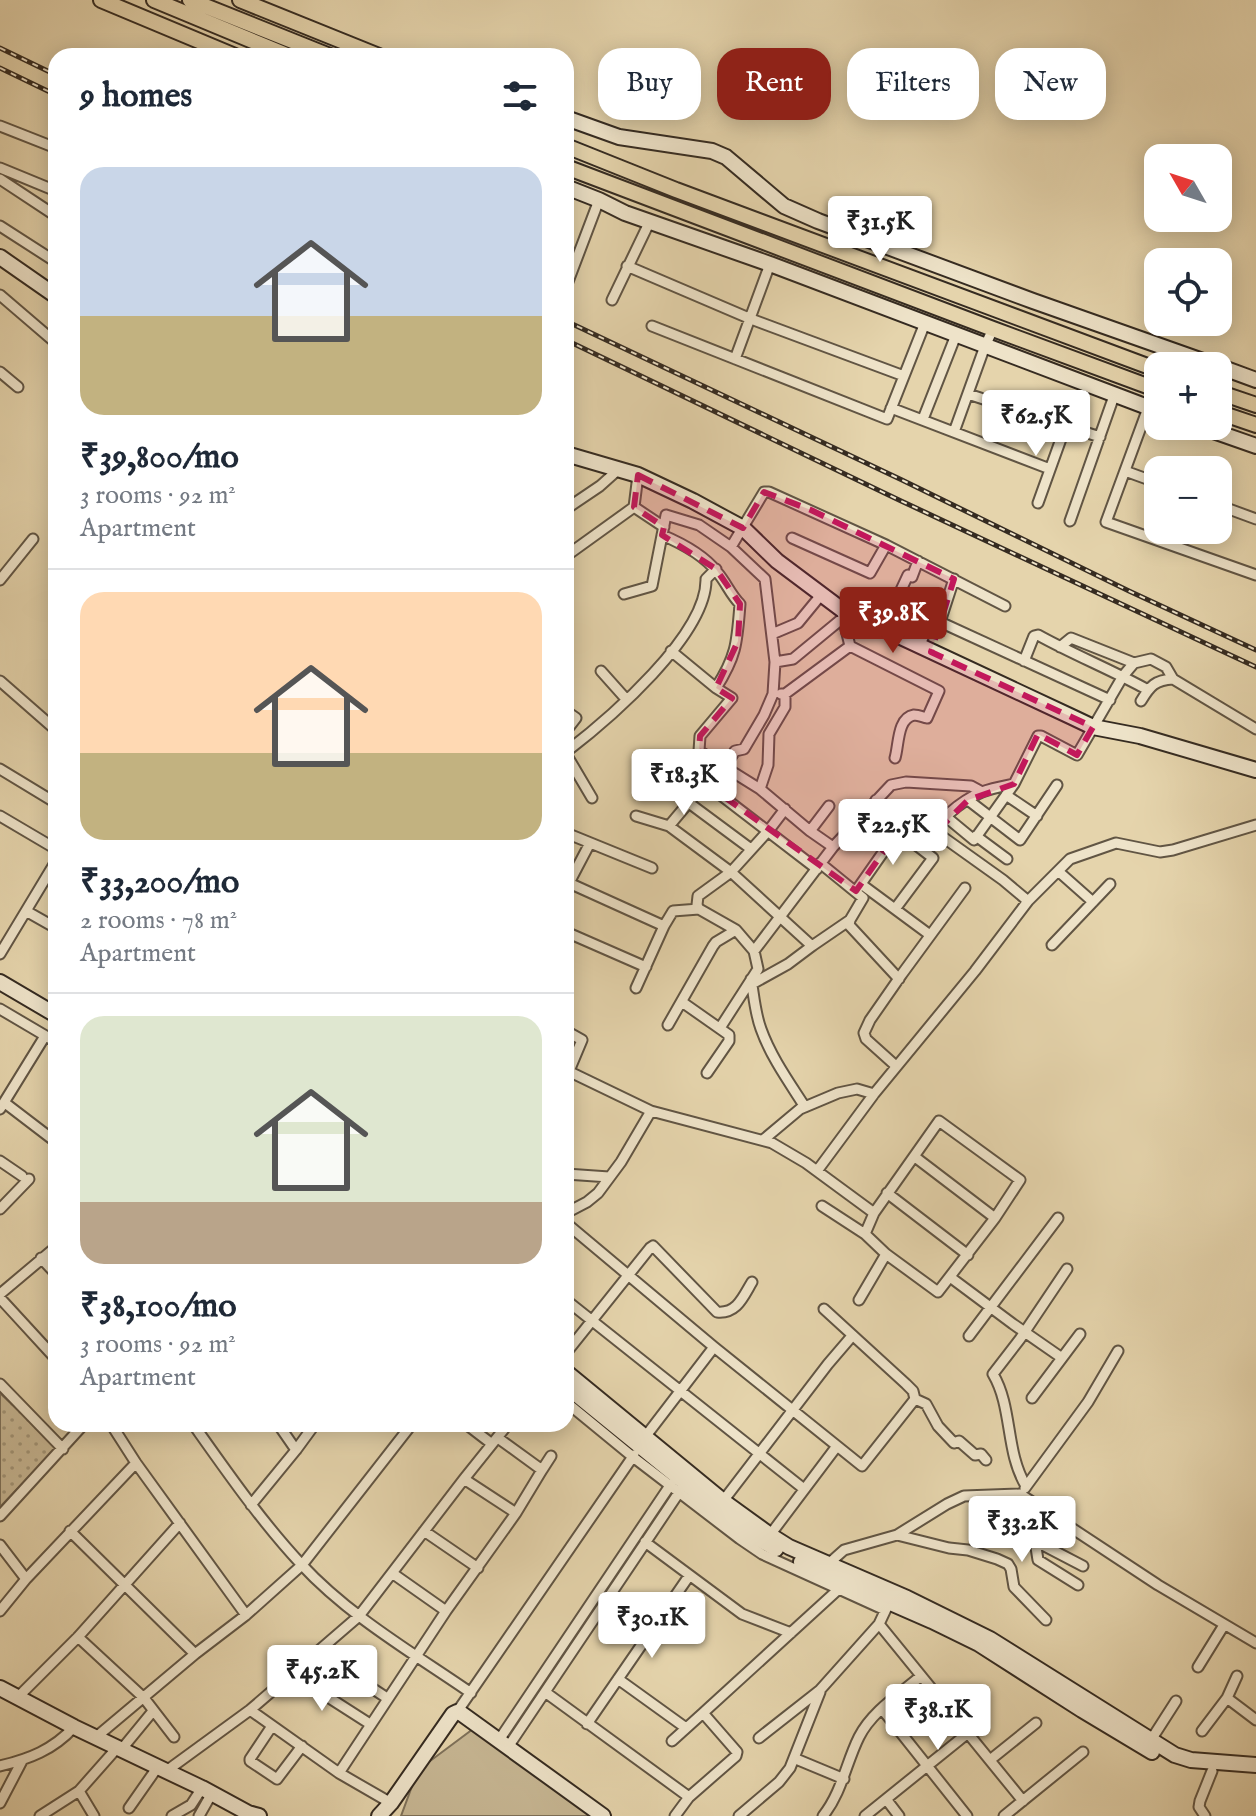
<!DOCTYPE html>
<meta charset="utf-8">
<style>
body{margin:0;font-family:"IM FELL English",serif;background:#f6f6f7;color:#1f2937;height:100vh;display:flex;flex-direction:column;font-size:30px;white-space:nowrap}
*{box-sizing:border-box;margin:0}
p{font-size:26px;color:#747a83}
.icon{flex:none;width:44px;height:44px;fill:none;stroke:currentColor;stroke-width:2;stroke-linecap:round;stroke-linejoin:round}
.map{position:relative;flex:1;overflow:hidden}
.panel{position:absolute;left:48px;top:48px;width:526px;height:1384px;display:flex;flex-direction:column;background:#fff;border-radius:24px;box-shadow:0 4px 20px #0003}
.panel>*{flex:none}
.hud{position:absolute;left:598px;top:48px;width:538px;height:72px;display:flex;gap:16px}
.needle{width:52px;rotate:309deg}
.tools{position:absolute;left:1144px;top:144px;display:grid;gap:16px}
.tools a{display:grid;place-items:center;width:88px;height:88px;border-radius:16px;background:#fff;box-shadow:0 4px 20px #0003;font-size:40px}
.price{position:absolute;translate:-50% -68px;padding:0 18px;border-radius:8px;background:#fff;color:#222;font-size:26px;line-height:52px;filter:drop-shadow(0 2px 4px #0008)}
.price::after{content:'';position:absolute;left:50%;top:48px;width:24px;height:18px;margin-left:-12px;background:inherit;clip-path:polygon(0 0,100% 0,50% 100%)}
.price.selected{background:#8f2418;color:#fff}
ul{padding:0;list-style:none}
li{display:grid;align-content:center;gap:16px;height:424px;padding:0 32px}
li+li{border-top:2px solid #e0e1e3}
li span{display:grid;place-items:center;height:248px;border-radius:24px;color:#555}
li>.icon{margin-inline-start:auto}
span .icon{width:144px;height:144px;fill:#fffc;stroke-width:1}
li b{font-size:34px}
h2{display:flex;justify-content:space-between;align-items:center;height:96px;padding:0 32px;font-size:34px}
.chip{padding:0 28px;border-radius:24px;background:#fff;box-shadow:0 4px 20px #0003;font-size:28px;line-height:72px}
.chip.selected{background:#8f2418;color:#fff}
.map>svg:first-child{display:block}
</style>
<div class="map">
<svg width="1256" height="1816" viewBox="0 0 1256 1816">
<defs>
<pattern id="garden-dots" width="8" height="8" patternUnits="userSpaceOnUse" patternTransform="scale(2)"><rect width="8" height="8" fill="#c7b794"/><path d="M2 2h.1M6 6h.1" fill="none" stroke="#a29578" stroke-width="1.8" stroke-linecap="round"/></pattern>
</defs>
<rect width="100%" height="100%" fill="#e5d4ac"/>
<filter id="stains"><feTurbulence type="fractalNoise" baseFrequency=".0025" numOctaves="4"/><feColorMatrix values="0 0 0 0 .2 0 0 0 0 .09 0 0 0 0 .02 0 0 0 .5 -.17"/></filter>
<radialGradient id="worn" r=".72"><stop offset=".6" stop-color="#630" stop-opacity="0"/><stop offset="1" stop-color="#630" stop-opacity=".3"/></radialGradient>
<!-- green -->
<path fill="#c7b794" stroke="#7e715a" stroke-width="2" d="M473,1729L591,1816H401L418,1770Z"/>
<!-- garden -->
<path fill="url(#garden-dots)" stroke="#7e715a" stroke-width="2" d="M0,1393L57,1447L0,1507Z"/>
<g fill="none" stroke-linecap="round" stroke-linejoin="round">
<defs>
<path id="street" d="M0,126L56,148
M0,168L56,191
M0,179L56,216
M0,226L56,262
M627,266L751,319L904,376
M566,287L599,200
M0,295L56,343
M612,300L650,221
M652,326L887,419L925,323
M735,359L770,264
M0,372L18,387
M968,394L1100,437
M891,408L1050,469
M1148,408L1106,522L1256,575
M923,419L956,335
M954,432L985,346L993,329
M1125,471L1158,483
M1038,503L1066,425
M1218,505L1256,519
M634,507L664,527
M566,509L600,486L619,469
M1070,521L1114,396
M662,535C681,543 704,555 717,572C726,582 730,594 740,604C737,642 737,655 716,688
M792,538L870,573L886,545
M731,547L764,492H769L886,545L1005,606
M566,556L634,507L638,475
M0,580L33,539
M901,590L908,575L912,577L918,561
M624,594L652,586L666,515L699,525L731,547L765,579L775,662L773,694L764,715L744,749L735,751L724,768L705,783L669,826
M841,609L850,646L939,691L927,718C923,717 918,715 914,715C897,718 899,745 895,758
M940,622L1110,700
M772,634L798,623L821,595
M919,646L932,619L940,622L954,579
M1060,647L1071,638L1134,663
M671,651L716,688L732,698L700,736L699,751L760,789L810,831L833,847
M1024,661L1034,636L1038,635C1074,655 1112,670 1148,690
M775,662L793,659L844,617
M601,671L626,699
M0,681L56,730
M781,694H785L850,646
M1141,701C1150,686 1155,680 1173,679
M566,711L576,718L566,731
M566,752C609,719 707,635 706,579L716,569
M566,754L592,798
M0,769L56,803
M705,783L817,869
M760,789L768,765L769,734L785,707V694
M1006,795L1037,816
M876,800L898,814
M968,800L1020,840L1057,785
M689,803L751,849
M0,816L56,849
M636,816L669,826L731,872L812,946L788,964L752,984
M945,816L974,840L1014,784L1038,736H1041L1077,755L1123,676L1134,663L1151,659L1166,667L1173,679L1256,729
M933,830L1003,880L1028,901
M810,831L829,806
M566,833L652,868
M976,836L1007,859
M590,843L569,883L664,926L673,911L699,909
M921,847C936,824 956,803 982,792C992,788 1004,786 1014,784
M820,863L863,898L850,920L849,925L899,979
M1058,871L1093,902
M861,884L930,935
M856,891L898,831L933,858L895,909
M26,911L56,928
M566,932L646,967
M1052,945L1110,884
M812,946L850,920
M754,951L736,930L699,909L697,905L698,896L731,872L769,830L785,809
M0,954L56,861
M751,979C754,996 755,1013 761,1029C771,1057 789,1082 805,1107
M636,988L664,926
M682,1002L729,1035V1041L707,1073
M0,1009L56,1042
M668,1025L713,946L716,942L736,930
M720,1028L758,969L754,951L833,847L891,785L906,782L971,786L982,792
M566,1031L582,1040L569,1071
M896,1066L866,1039L864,1033L870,1020L902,974L965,888
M566,1070L651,1111L772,1143L806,1163L874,1213L865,1234L886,1254L938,1292L995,1218L1020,1180L939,1121L874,1213
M5,1103L56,1142
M0,1109L45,1036
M763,1140L800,1109L838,1093L857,1089L874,1094
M915,1157L995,1218
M0,1161L22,1176
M817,1171L874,1094L975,971L1028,901L1070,859L1116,843L1160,852L1173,850L1256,825
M566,1174L609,1177
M887,1193L968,1255
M822,1206L865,1234
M0,1209L29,1179
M566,1213L587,1202L598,1193L621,1162L651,1111
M566,1223L714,1347L862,1466L915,1399L913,1391L906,1384L824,1309
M41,1258L56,1274
M950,1277L1013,1324L1062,1358
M0,1294L56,1247
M0,1298L56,1359
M566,1300L804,1489
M859,1300L886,1254
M969,1336L1058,1218
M566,1353L650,1248L653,1246L717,1312C737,1314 743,1297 752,1282
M0,1384L63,1449
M1032,1398L1080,1334
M915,1399L926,1404L938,1426L954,1443L959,1441L975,1455L981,1454L986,1460
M566,1402L633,1457L740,1539L762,1554L885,1610
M111,1424L136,1463L246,1615
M193,1424C227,1472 261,1521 301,1564C349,1616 413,1653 471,1693
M278,1424L296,1450
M466,1424L492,1444
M645,1437L714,1347
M542,1470L551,1456
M464,1479L516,1513
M1026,1486C1005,1451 1013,1408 993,1374L1020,1339L1067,1269
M1025,1488L1088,1402L1118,1351
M723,1501L828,1364L852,1336
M251,1505L296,1450L315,1424
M1047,1513L1035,1541L1038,1560L1078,1585
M0,1516L84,1424
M70,1531L195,1654
M424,1531L478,1568
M770,1535L837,1446
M897,1535L949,1548L968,1550L997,1559L1008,1564L1011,1569L1014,1587L1046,1620
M1035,1541L1083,1566
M645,1542L742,1614L791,1633
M0,1545L26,1579
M826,1566L844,1550L897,1535L947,1504L964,1496L1020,1494L1158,1585L1256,1643
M392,1573L446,1611
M0,1611L26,1579L136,1463
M879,1624L1023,1801
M78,1637L144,1698L174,1737
M317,1652L387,1698
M1198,1667L1224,1625
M292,1674L370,1724
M618,1679L686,1728
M545,1692L689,1797
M18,1697L78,1637L180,1523
M1227,1698L1256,1720
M882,1709L967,1816
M250,1710L339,1773L391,1803
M457,1712L634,1455
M587,1724L689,1576
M272,1726L250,1759V1761L277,1779L302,1746
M1202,1731L1227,1698L1237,1676
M95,1738L195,1654L246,1615L302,1565L412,1424
M759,1738L820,1690L879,1624L887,1607
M499,1740L671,1484
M1151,1740L1176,1701
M672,1741L703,1713
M508,1747L682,1488
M121,1750L153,1711
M796,1759L844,1779
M990,1760L1036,1723
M0,1766C29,1759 53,1750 74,1727
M165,1772L250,1710L359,1616L464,1479L508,1424
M339,1773L446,1611L516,1513L542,1470L498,1438
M79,1791L94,1816
M886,1799L899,1816
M0,1803L22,1761
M129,1808L157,1768
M40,1816L79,1791L117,1748
M172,1816L191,1805L202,1788
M199,1816L212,1793
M675,1816L689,1797L736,1756L737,1752L703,1713L841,1587
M739,1816L779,1782L790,1768L820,1692
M823,1816C842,1792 846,1763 859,1737C872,1711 900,1694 921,1676
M865,1816L968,1733
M1004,1816L1083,1752
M1205,1816L1199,1807L1200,1801L1212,1771"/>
<path id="secondary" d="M566,118L619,137L712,151L726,157L784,206L818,221L1033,301L1217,366
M566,187L599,200L625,213L770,264L1158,411
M0,257L56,296
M1218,366L1256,380
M1199,426L1256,446
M566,454L638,475L693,501L743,528L777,561L841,609L1072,717L1093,727L1140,736L1256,770
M0,982L56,1015
M566,1372L723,1501L770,1535L789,1547L907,1598L990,1639L1175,1755L1191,1760L1256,1765
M566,1386L717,1509L755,1537L776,1549
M801,1562L845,1583L932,1621L979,1644L1082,1710L1152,1752
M0,1688L74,1727L202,1788L248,1813L259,1816
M379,1816L391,1803L453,1714L457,1712L462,1714L603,1816"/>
<path id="primary" d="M101,0L235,56
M154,0L289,56
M190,0L330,56
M240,0L379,56
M566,146L676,190L1158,370
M566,167L993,329L1158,390
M1218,392L1256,405
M1218,412L1256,425"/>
</defs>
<!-- street casing -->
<use href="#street" stroke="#615544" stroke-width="13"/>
<!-- secondary casing -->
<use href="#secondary" stroke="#352b21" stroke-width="18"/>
<!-- primary casing -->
<use href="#primary" stroke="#352b21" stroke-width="18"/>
<!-- street -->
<use href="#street" stroke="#eee3c9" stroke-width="9"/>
<!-- secondary -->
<use href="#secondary" stroke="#eee3c9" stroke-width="14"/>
<!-- primary -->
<use href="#primary" stroke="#e5d4ac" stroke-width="14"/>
<defs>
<path id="rail" d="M0,48L56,75
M0,68L56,95
M566,321L902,480L1129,591L1256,650
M566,340L899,500L1256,667"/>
</defs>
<!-- rail casing -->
<use href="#rail" stroke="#352b21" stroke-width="5"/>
<!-- rail -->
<use href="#rail" stroke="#eee3c9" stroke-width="2" stroke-dasharray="6" stroke-linecap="butt"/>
</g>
<!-- marked area -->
<path fill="#c2185b" fill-opacity="0.2" stroke="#c2185b" stroke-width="6" stroke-dasharray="16 10" stroke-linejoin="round" d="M638,475L743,528L764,492L811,510L954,579L931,652L1093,727L1077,755L1038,734L1014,784L968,800L921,847L898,831L856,891L705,783L724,768L699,751L700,736L732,698L716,688L738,641L740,604L716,569L662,535L664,527L634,507Z"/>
<rect width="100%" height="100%" filter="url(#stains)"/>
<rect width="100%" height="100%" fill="url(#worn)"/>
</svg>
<div class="tools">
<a><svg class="needle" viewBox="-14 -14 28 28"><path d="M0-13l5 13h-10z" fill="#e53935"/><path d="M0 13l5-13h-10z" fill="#747a83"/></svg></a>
<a><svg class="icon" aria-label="locate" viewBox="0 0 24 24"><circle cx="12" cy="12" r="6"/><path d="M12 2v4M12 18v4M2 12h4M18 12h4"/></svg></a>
<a>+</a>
<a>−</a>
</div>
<b class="price" style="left:880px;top:264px">₹31.5K</b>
<b class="price" style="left:1036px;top:458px">₹62.5K</b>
<b class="price selected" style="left:893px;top:655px">₹39.8K</b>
<b class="price" style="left:684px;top:817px">₹18.3K</b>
<b class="price" style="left:893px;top:867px">₹22.5K</b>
<b class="price" style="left:1022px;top:1564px">₹33.2K</b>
<b class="price" style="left:652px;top:1660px">₹30.1K</b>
<b class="price" style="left:322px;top:1713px">₹45.2K</b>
<b class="price" style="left:938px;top:1752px">₹38.1K</b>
<div class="hud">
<a class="chip">Buy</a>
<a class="chip selected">Rent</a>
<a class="chip">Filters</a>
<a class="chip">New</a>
</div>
<section class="panel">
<h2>9 homes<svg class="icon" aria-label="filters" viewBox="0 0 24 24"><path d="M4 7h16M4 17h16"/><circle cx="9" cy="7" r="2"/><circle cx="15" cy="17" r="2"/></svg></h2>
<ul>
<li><span style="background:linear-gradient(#c9d6e8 60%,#c2b280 0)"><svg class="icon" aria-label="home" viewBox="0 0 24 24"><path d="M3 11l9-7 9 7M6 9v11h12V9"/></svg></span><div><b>₹39,800/mo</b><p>3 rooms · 92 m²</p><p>Apartment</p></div></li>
<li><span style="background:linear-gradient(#ffd9b3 65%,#c2b280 0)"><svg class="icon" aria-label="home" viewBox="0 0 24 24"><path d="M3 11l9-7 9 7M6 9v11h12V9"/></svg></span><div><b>₹33,200/mo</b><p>2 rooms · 78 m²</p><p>Apartment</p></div></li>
<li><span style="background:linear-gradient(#dfe7d0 75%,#b9a48a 0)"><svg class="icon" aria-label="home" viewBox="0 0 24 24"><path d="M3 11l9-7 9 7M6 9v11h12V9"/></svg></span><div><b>₹38,100/mo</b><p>3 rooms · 92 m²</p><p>Apartment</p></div></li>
</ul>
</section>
</div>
